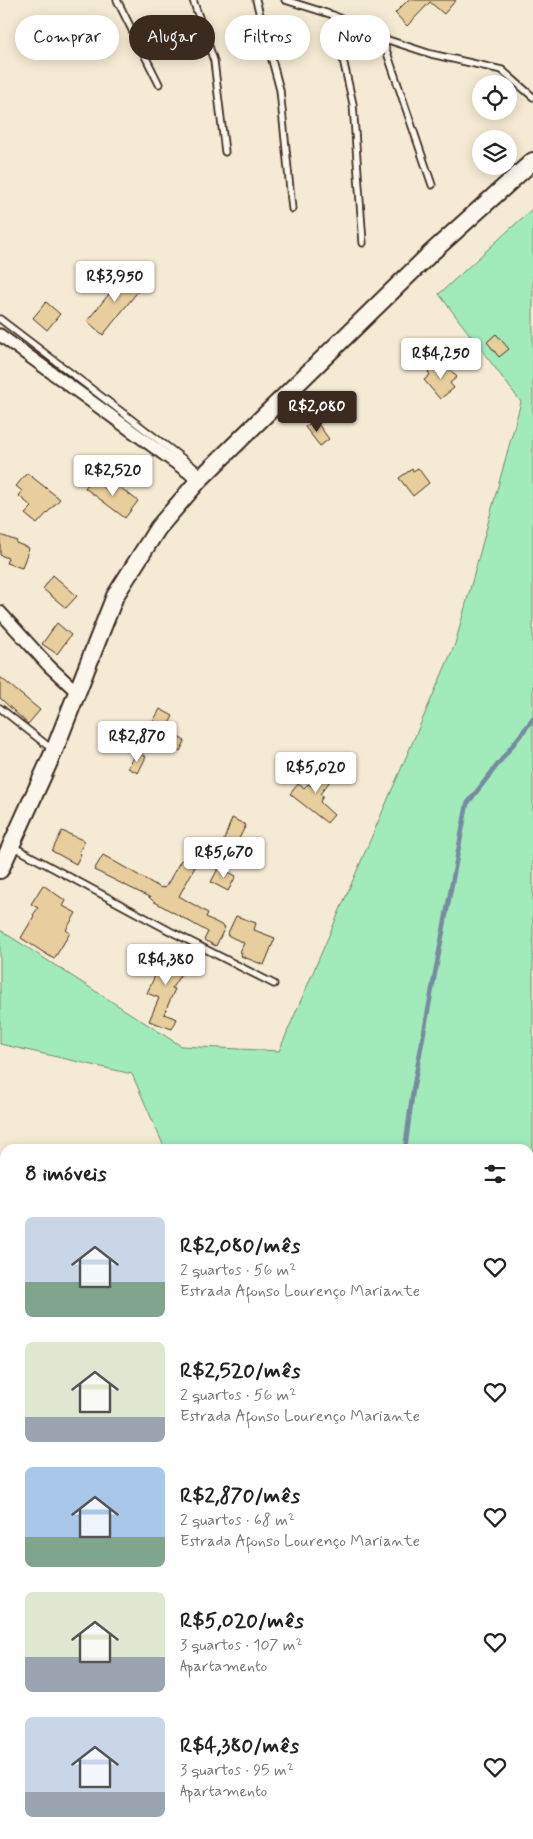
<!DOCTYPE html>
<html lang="pt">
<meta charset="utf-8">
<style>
body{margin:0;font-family:Mynerve,sans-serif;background:#f2f2f2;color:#222;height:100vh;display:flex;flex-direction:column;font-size:19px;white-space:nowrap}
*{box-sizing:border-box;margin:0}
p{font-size:16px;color:#767676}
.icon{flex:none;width:28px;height:28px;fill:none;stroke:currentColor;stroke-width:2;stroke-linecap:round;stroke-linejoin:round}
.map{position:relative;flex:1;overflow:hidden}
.side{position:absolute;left:0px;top:1144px;width:534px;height:696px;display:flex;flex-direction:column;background:#fff;border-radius:15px 15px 0 0;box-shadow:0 2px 12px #0003}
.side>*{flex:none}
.top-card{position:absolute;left:15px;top:15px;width:504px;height:45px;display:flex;gap:10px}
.controls{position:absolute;left:472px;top:75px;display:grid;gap:10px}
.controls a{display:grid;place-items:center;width:45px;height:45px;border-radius:50%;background:#fff;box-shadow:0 2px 12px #0003;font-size:25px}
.price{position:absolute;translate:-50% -42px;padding:0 11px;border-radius:5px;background:#fff;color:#222;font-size:16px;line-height:32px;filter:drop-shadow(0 1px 2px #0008)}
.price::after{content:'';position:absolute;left:50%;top:30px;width:15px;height:11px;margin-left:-8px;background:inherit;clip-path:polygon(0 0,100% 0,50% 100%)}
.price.on{background:#3b2a1e;color:#fff}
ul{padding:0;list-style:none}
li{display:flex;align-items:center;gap:15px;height:125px;padding:0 25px}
li span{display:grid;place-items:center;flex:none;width:140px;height:100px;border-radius:8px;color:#555}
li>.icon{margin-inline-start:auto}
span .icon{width:60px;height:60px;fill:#fffc;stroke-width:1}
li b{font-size:21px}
h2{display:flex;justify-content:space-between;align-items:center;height:60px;padding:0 25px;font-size:21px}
.tag{padding:0 18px;border-radius:22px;background:#fff;box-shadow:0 2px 12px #0003;font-size:18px;line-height:45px}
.tag.on{background:#3b2a1e;color:#fff}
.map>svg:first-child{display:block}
</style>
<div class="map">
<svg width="533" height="1839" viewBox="0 0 533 1839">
<rect width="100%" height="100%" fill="#f5ebd4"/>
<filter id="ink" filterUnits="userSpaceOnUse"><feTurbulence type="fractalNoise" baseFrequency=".02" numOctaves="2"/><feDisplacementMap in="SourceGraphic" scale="10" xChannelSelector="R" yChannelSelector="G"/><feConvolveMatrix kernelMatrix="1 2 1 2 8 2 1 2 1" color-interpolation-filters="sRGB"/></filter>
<g filter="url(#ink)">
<!-- green -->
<path fill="#a1ebba" stroke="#6e8a6c" d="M533,208V1639L529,1648V1149H165L132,1074L0,1044V930L181,1046L279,1051L455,644L521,402L439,294Z
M533,1794V1839H501L505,1835H529V1805Z
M174,1835H326L325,1839H172Z
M388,1835H423L420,1839H387Z"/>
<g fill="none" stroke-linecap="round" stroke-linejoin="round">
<!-- stream -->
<path stroke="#768ba1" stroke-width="4.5" d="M405,1149L413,1090L467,804L533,719
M267,1839L270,1835"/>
</g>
<!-- building -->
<path fill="#e8ce9d" stroke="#3b2a1e" d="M408,0H456L444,14L430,2L407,26L395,13Z
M127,272L143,285L103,335L87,321Z
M46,302L60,314L47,330L33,318Z
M496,334L509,349L499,357L487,342Z
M445,364L457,377L450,383L454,388L440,399L424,380L430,375L428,372L436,365L439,369Z
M315,420L329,439L320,446L305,427Z
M418,468L429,483L413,496L399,478L412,469L413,471Z
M27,473L60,499L37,524L25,514L32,507L19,496L22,491L16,486Z
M92,478L107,489L113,482L138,501L125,518L85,488Z
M0,535L17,541L16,543L29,548L22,568L6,563L8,558L0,555Z
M53,575L77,596L66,608L43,589Z
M57,623L71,635L57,654L42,644Z
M0,677L40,710L28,724L0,698Z
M160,709L173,716L169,724L174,727L171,733L185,741L180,751L152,736L154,734L148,731Z
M137,752L146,757L138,773L128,768Z
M328,765L337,772L320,794L323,796L320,802L334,815L327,823L290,794L298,784L304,788L308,784L311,786Z
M232,818L246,825L231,854L221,848Z
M62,831L85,841L79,852L81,854L76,864L52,851Z
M103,855L161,888L162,887L165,888L181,860L195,867L179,896L208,913L206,917L225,927L216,946L204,940L208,932L153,901L149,897L94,870Z
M219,867L236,876L228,891L211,882Z
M43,885L66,901L63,906L76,913L66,930L70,933L54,959L21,938L34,916L33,915L38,908L31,904Z
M236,916L256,923L254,930L275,938L264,965L241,956L242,953L240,952L244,943L227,935Z
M166,949L172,952L173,950L185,958L183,964L186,966L172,988L175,989L164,1014L177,1019L172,1029L149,1021L159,998L147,993L160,965L157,963Z"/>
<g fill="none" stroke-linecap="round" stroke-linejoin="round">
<defs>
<path id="service" d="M117,0L159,84
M193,0L214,61L225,152
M256,0L280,90L292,209
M285,0L333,15L382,38L431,54L502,70L533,97
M333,15L353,104L363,243
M382,38L432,185
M0,319L203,474
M0,708L53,750
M12,846L170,931L274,984"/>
<path id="minor" d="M0,335L199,480
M0,612L49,666L77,692
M0,1638L5,1642
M0,1788L5,1793
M48,1835L52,1839
M123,1839L126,1835"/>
<path id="secondary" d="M0,870L54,751L115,596L158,528L199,480L261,419L432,252L533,161"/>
</defs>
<!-- service casing -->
<use href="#service" stroke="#3b2a1e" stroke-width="9"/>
<!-- minor casing -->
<use href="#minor" stroke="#3b2a1e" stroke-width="15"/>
<!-- secondary casing -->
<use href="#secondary" stroke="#3b2a1e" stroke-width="20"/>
<!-- service -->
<use href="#service" stroke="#fbf7ec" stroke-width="5.5"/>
<!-- minor -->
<use href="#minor" stroke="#fbf7ec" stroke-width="11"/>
<!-- secondary -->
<use href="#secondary" stroke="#fbf7ec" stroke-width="16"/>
</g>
</g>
</svg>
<div class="controls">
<a><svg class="icon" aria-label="locate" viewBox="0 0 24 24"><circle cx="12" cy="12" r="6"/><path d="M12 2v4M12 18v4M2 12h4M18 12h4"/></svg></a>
<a><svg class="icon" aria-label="layers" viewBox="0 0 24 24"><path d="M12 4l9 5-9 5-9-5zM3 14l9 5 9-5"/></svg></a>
</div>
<b class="price" style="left:115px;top:303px">R$3,950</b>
<b class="price" style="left:441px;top:380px">R$4,250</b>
<b class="price on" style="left:317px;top:433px">R$2,080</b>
<b class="price" style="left:113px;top:497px">R$2,520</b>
<b class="price" style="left:137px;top:763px">R$2,870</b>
<b class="price" style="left:316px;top:794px">R$5,020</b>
<b class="price" style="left:224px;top:879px">R$5,670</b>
<b class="price" style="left:166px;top:986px">R$4,380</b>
<div class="top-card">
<a class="tag">Comprar</a>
<a class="tag on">Alugar</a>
<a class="tag">Filtros</a>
<a class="tag">Novo</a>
</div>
<section class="side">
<h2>8 imóveis<svg class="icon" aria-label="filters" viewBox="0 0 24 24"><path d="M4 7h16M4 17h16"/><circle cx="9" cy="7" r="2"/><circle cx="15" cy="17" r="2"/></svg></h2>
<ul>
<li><span style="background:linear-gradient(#c9d6e8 65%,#7fa58c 0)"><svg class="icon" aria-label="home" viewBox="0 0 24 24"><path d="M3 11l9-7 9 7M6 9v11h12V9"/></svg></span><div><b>R$2,080/mês</b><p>2 quartos · 56 m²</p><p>Estrada Afonso Lourenço Mariante</p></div><svg class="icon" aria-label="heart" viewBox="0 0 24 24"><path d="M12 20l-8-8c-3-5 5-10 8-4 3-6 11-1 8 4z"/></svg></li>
<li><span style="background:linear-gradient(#dfe7d0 75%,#9aa5b1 0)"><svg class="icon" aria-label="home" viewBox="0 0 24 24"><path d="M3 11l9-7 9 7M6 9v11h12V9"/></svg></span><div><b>R$2,520/mês</b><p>2 quartos · 56 m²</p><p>Estrada Afonso Lourenço Mariante</p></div><svg class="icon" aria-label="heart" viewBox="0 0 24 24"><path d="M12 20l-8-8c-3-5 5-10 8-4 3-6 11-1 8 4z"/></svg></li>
<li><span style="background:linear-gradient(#a9c7e8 70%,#7fa58c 0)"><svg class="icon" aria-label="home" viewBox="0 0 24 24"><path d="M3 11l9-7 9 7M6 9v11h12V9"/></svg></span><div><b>R$2,870/mês</b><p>2 quartos · 68 m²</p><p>Estrada Afonso Lourenço Mariante</p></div><svg class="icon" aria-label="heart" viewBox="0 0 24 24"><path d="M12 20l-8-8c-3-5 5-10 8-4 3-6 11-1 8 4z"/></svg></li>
<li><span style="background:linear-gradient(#dfe7d0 65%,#9aa5b1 0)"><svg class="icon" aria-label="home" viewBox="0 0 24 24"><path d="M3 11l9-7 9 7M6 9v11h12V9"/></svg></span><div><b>R$5,020/mês</b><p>3 quartos · 107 m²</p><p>Apartamento</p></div><svg class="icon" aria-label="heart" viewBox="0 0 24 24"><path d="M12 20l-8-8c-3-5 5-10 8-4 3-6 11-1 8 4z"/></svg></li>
<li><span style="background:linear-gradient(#c9d6e8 75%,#9aa5b1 0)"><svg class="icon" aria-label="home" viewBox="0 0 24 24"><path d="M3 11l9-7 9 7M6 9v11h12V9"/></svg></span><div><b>R$4,380/mês</b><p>3 quartos · 95 m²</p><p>Apartamento</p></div><svg class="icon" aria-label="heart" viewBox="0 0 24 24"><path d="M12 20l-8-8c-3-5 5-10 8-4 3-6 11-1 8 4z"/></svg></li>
</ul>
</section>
</div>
